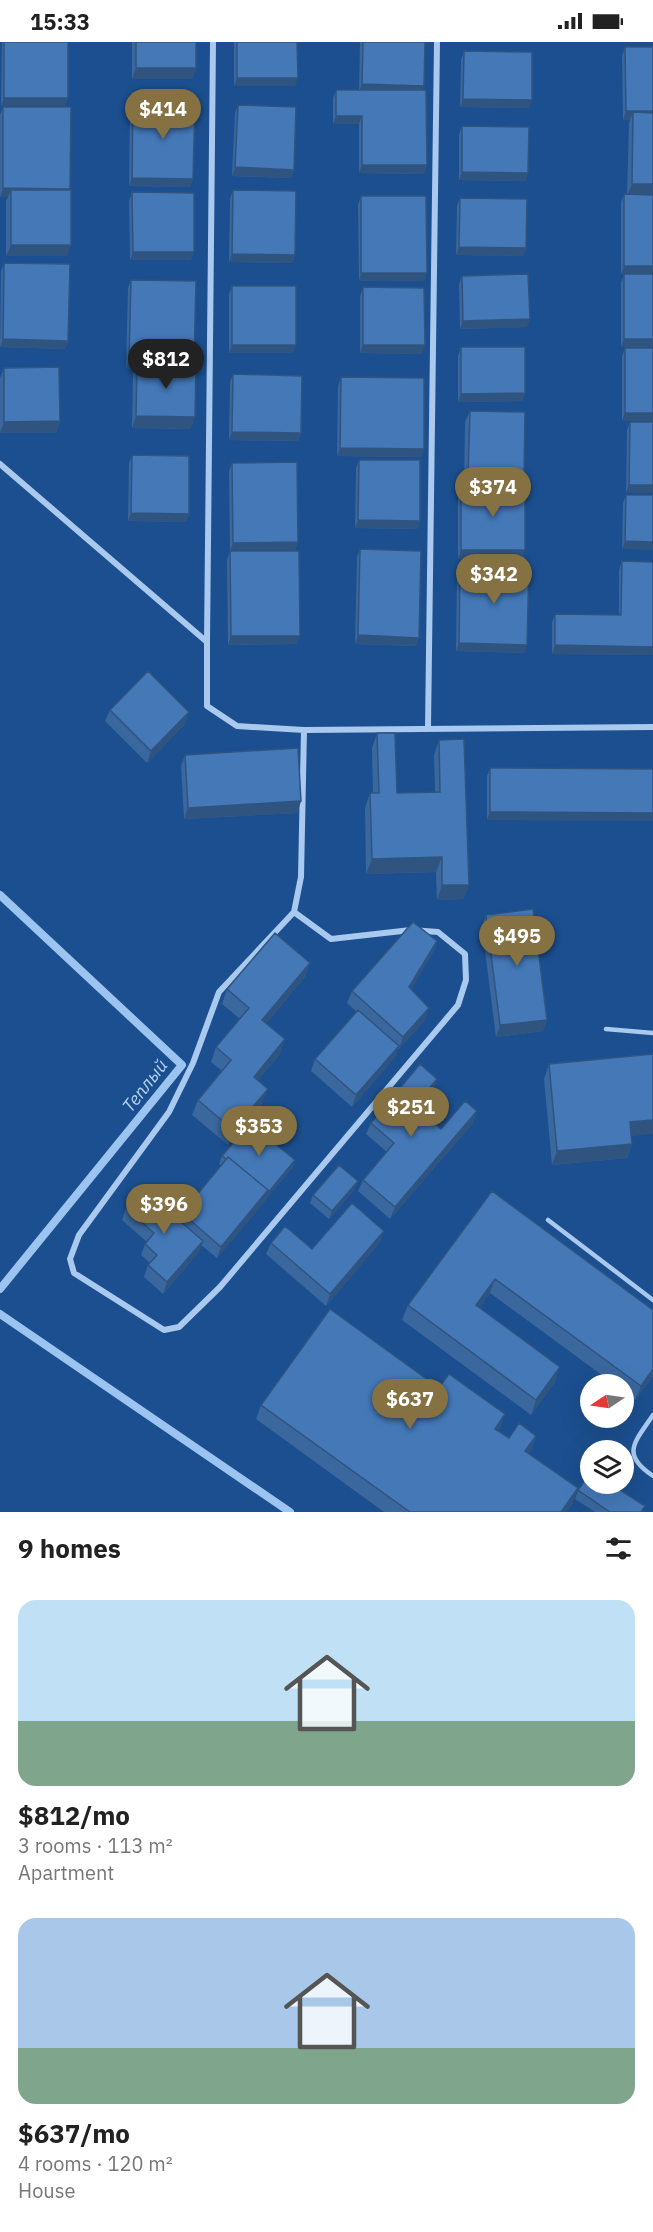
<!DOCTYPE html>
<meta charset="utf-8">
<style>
body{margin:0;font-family:"IBM Plex Sans",sans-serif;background:#f6f6f6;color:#222;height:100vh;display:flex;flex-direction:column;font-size:22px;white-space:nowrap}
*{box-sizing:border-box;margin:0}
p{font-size:20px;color:#767676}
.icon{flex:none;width:33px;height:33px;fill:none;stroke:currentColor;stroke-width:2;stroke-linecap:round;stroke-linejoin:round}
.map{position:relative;height:1470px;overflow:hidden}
.panel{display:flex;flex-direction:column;background:#fff;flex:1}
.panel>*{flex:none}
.needle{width:39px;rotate:257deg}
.fabs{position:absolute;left:580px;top:1332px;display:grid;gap:12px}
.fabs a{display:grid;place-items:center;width:54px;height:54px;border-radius:50%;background:#fff;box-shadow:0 6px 24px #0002;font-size:30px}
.price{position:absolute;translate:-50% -51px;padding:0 14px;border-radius:21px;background:#857141;color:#fff;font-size:20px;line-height:39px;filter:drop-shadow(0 2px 3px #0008)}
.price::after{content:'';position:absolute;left:50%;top:36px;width:18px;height:14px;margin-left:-9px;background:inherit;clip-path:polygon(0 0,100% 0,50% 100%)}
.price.current{background:#222;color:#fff}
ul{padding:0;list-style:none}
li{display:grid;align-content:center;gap:12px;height:318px;padding:0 18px}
li span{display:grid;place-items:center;height:186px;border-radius:18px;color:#555}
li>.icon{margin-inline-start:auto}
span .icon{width:108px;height:108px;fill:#fffc;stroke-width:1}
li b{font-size:26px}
h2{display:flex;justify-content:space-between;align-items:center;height:72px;padding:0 18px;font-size:26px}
.status{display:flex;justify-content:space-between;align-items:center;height:42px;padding:0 30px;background:#fff;direction:ltr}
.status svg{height:16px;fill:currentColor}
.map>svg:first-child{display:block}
</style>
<div class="status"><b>15:33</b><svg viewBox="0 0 49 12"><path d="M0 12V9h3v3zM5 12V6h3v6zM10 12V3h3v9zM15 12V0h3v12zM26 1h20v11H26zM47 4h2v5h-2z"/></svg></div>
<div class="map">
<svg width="653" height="1470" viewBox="0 0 653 1470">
<rect width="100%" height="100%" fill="#1b4f8f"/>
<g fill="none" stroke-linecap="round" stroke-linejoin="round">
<!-- stream -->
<path stroke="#9cc4f0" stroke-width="8" d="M0,853L182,1023L0,1247
M0,1272L290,1470"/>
<!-- lane -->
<path stroke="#a9c9ee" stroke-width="4.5" d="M606,987L653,991
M548,1178L653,1258
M653,1373C635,1400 620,1412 653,1434"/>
<!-- street -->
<path stroke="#a9c9ee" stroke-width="6" d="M0,422L207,600V664L237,684L304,688L653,685
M207,600L213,0
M428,686L437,0
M294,870L331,897L411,888L438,890L465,912L466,938L458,963L220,1245L179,1285L164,1288L74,1231L70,1217L79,1193L169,1070L193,1021L219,950L294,870L301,835L304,688"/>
</g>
<!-- wall -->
<path fill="#3a679d" d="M2,0H68L65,64H1Z
M132,0H196V26L192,37H132Z
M234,0H297L295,44H234Z
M360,0H425L422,48L424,132L359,131V82H333V56L336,48H359Z
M625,5H653V305H621V240L625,232H621V160L624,152H627L629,82L630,78H623L622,14Z
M464,9L529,66L460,65L461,18Z
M133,60L193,137L190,145L129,144L130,68Z
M238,63L294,128L291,136L232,134L235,71Z
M3,65L70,148L67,214H6V159L8,155H0V73Z
M462,84L528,131L525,139L459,138V92Z
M233,148L295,213L292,221L229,220L230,157Z
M132,150L191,218H130L129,159Z
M361,154L427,231L424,239H359L358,163Z
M460,156L526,206L523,214L456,213L457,164Z
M4,221L68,299L65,307L0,305L1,229Z
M462,234L527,285L460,287L459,242Z
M131,238L194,320L193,322L195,375L190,387L132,386L133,332L135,327L126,326L128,246Z
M232,244L293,311H229V252Z
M363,245L422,312L360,311V254Z
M461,305L525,351L522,359L458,360V314Z
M625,306H653L622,379V314Z
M4,326L60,379L56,391H0V336Z
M233,332L301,391L298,399L229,398L230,340Z
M341,335L424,407L421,415L337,414L338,344Z
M470,369L524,433L520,444L525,508L522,516L458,517V453L461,445L464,444L465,380Z
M630,380H653L626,451L627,388Z
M132,413L189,472L186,480L128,479L129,421Z
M359,418L420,479L417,487L355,486L356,426Z
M232,421L298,500L295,508L230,509L229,429Z
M626,453H653L622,507L623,461Z
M360,507L416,604L355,602L357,515Z
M230,509L297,602L228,603L227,518Z
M622,519L653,520V613L552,612V580L555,572L619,573V528Z
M460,523L524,611L456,609L457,531Z
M110,668L185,682L147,721L105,679Z
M377,691L397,751L435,750L434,713L439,698L469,843L463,857L437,858L436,830L366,832L365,766L370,751H373L372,706Z
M185,713L301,759L297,771L184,777L181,724Z
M490,726L653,727L487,778V734Z
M486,873L547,978L543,989L496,995L482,885Z
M437,899L433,910L411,947L425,978L399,1007L398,1006L395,1015L352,1065L311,1029L315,1017L357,970L347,961L352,949Z
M310,921L305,935L266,982L280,1012L258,1038L262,1061L228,1103L192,1073L198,1058L222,1029L211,1020L216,1005L240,977L222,962L227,947Z
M549,1022L632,1094V1102L627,1116L552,1123L544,1037Z
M437,1037L433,1048L417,1067L441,1087L477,1069L473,1081L390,1177L358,1149L363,1138L387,1110L366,1092L371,1081Z
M222,1114L295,1118L292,1126L217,1216L201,1203L199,1210L163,1252L144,1235L148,1223L150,1221L141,1213L145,1202L147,1200L122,1178L126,1166L179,1178L182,1171L221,1124L219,1122Z
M355,1147L329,1177L310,1161L313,1153Z
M492,1149L653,1334L635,1358L624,1350V1342H614L490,1251L480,1265L555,1340L531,1373L402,1278L408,1263Z
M380,1200L326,1264L266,1212L271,1201L312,1207Z
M439,1346L505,1372L498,1389L509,1396L536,1394L531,1408L529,1411L573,1461L566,1470H384L256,1377L261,1363Z
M578,1448L643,1470H595L575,1457Z"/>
<!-- shaded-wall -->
<path fill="#305480" d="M136,26H196L192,37H132Z
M237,36H298L295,44H234Z
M362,42L424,44L421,52L359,50Z
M4,56H68L65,64H1Z
M463,57L532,58L529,66L460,65Z
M626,69H653V77L633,70L630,78H623Z
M336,74H362L359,82H333Z
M362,123H427L424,132L359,131Z
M235,125L294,128L291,136L232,134Z
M462,130L528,131L525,139L459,138Z
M132,136L193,137L190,145L129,144Z
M632,142H653V154L627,153Z
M3,146L70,147L68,155L11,148L8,155H0Z
M11,203H71L67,214H6Z
M459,205L526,206L523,214L456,213Z
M133,210H194L191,218H130Z
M232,212L295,213L292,221L229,220Z
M624,224H653V233L621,232Z
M361,231H427L424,239H359Z
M530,277L527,285L460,287L463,279Z
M3,297L68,299L65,307L0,305Z
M624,297H653V305H621Z
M232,303H296L293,311H229Z
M363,303H425L422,312L360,311Z
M129,318L194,320L191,328L137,320L135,327L126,326Z
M525,351L522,359L458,360L461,352Z
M625,371H653V379H622Z
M136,374L195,375L190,387L132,386Z
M60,379L56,391H0L4,380Z
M232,390L301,391L298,399L229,398Z
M340,406L424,407L421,415L337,414Z
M468,433H524L520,445L464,444Z
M629,443H653V451H626Z
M131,471L189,472L186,480L128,479Z
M358,478L420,479L417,487L355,486Z
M625,499L653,500V508L622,507Z
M298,500L295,508L230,509L233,501Z
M461,508H525L522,516L458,517Z
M358,593L419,596L416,604L355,602Z
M231,594H300L297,602L228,603Z
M459,601L527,603L524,611L456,609Z
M555,603L653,605V613L552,612Z
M189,670L185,682L147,721L151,709Z
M301,759L297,771L184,777L188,766Z
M490,770L653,771V779L487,778Z
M442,815L436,830L366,832L372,817Z
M442,843H469L463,857L437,858Z
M437,899L433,910L405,957L409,945Z
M310,921L305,935L257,993L262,978Z
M429,966L425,978L399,1007L403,995Z
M547,978L543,989L496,995L500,983Z
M285,997L280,1012L248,1050L254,1035Z
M399,1004L395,1015L352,1065L356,1053Z
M437,1037L433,1048L410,1076L414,1064Z
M268,1047L262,1061L228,1103L233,1088Z
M477,1069L473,1081L390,1177L395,1165Z
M653,1078V1092L625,1095L630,1080Z
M632,1102L627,1116L552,1123L557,1109Z
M295,1118L292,1126L217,1216L221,1205L268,1148Z
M358,1139L355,1147L329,1177L332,1169Z
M384,1189L380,1200L326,1264L330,1252Z
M203,1199L199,1210L163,1252L167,1240Z
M495,1237L490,1251L471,1277L476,1263Z
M560,1325L555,1340L531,1373L536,1358Z
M653,1327V1334L635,1358L641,1344Z
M505,1372L500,1387L490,1401L495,1387Z
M536,1394L531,1408L520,1423L525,1409Z
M578,1446L573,1461L566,1470H561Z"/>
<!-- building -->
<path fill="#4478b7" stroke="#305480" stroke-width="1.5" d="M4,0H68V56H4Z
M136,0H196V26H136Z
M237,0H297L298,36H237Z
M363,0H425L424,44L362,42Z
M625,5H653V69H626Z
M464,9L532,10V58L463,57Z
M336,48H426L427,123H362V74H336Z
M133,60L195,61L193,137L132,136Z
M238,63L296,65L294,128L235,125Z
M3,65H71L70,147L3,146Z
M633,70L653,71V142H632Z
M462,84L529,85L528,131L462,130Z
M11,148H71V203H11Z
M233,148L296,149L295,213L232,212Z
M132,150L194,151V210H133Z
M624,152L653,153V224H624Z
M361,154H426L427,231H361Z
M460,156L527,157L526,206L459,205Z
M4,221L70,222L68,299L3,297Z
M528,232L530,277L463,279L462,234Z
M624,232H653V297H624Z
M131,238L196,239L194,320L129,318Z
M232,244H296V303H232Z
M363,245L424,246L425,303H363Z
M461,305H525V351L461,352Z
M625,306H653V371H625Z
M137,320L196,322L195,375L136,374Z
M59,325L60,379L4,380V326Z
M233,332L302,334L301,391L232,390Z
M341,335L424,336V407L340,406Z
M470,369L525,370L524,433H468Z
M630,380H653V443H629Z
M132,413L189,414V472L131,471Z
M359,418H420V479L358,478Z
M297,420L298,500L233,501L232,421Z
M525,444V508H461V445Z
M626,453H653V500L625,499Z
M360,507L421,509L419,596L358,593Z
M230,509H299L300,594H231Z
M622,519L653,520V605L555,603V572L621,573Z
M460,523L529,524L527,603L459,601Z
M148,629L189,670L151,709L110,668Z
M377,691H395L397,751L440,750L439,698L464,697L469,843H442V815L372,817L370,751H379Z
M298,706L301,759L188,766L185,713Z
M490,726L653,727V771L490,770Z
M533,867L547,978L500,983L486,873Z
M413,880L437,899L409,945L429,966L403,995L352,949Z
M275,891L310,921L262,978L285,997L254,1035L268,1047L233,1088L198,1058L231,1018L216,1005L249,966L227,947Z
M358,968L399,1004L356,1053L315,1017Z
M653,1012V1078L630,1080L632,1102L557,1109L549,1022Z
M420,1022L437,1037L414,1064L441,1087L465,1059L477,1069L395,1165L363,1138L394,1101L371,1081Z
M250,1081L295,1118L267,1152L268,1148L228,1115L226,1117L222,1114Z
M228,1115L268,1148L221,1205L182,1171Z
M339,1123L358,1139L332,1169L313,1153Z
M143,1147L203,1199L167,1240L148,1223L157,1213L145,1202L154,1191L126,1166Z
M492,1149L653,1268V1327L641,1344L495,1237L476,1263L560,1325L536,1358L408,1263Z
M352,1161L384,1189L330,1252L271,1201L285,1184L312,1207Z
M330,1267L439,1346L449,1332L505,1372L495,1387L509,1396L519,1381L536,1394L525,1409L578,1446L561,1470H410L261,1363Z
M591,1430V1442H611L645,1464L641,1470H610L578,1448Z"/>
<g text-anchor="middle" stroke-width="5" stroke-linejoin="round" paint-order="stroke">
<!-- water labels -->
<g font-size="18" font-style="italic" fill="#b5d3f5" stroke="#1b4f8f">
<text transform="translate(145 1044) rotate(-52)" y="6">Теплый</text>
</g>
</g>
</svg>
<div class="fabs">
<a><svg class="needle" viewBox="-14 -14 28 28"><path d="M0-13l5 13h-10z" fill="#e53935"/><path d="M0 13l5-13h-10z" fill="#767676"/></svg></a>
<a><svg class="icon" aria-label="layers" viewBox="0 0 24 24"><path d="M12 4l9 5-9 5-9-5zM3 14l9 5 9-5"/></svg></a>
</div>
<b class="price" style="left:163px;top:98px">$414</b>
<b class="price current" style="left:166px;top:348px">$812</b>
<b class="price" style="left:493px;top:476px">$374</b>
<b class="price" style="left:494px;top:563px">$342</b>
<b class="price" style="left:517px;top:925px">$495</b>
<b class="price" style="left:411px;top:1096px">$251</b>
<b class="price" style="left:259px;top:1115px">$353</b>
<b class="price" style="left:164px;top:1193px">$396</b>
<b class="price" style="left:410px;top:1388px">$637</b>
</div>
<section class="panel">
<h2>9 homes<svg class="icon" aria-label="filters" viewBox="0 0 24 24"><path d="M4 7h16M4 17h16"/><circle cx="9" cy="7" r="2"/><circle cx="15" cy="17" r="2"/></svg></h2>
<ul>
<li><span style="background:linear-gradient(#bfe0f5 65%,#7fa58c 0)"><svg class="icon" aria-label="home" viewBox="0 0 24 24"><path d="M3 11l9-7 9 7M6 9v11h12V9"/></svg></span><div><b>$812/mo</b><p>3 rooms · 113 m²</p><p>Apartment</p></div></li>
<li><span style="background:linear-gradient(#a9c7e8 70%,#7fa58c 0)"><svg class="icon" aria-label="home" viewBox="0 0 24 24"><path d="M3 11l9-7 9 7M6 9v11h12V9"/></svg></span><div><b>$637/mo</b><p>4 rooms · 120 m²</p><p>House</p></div></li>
</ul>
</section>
